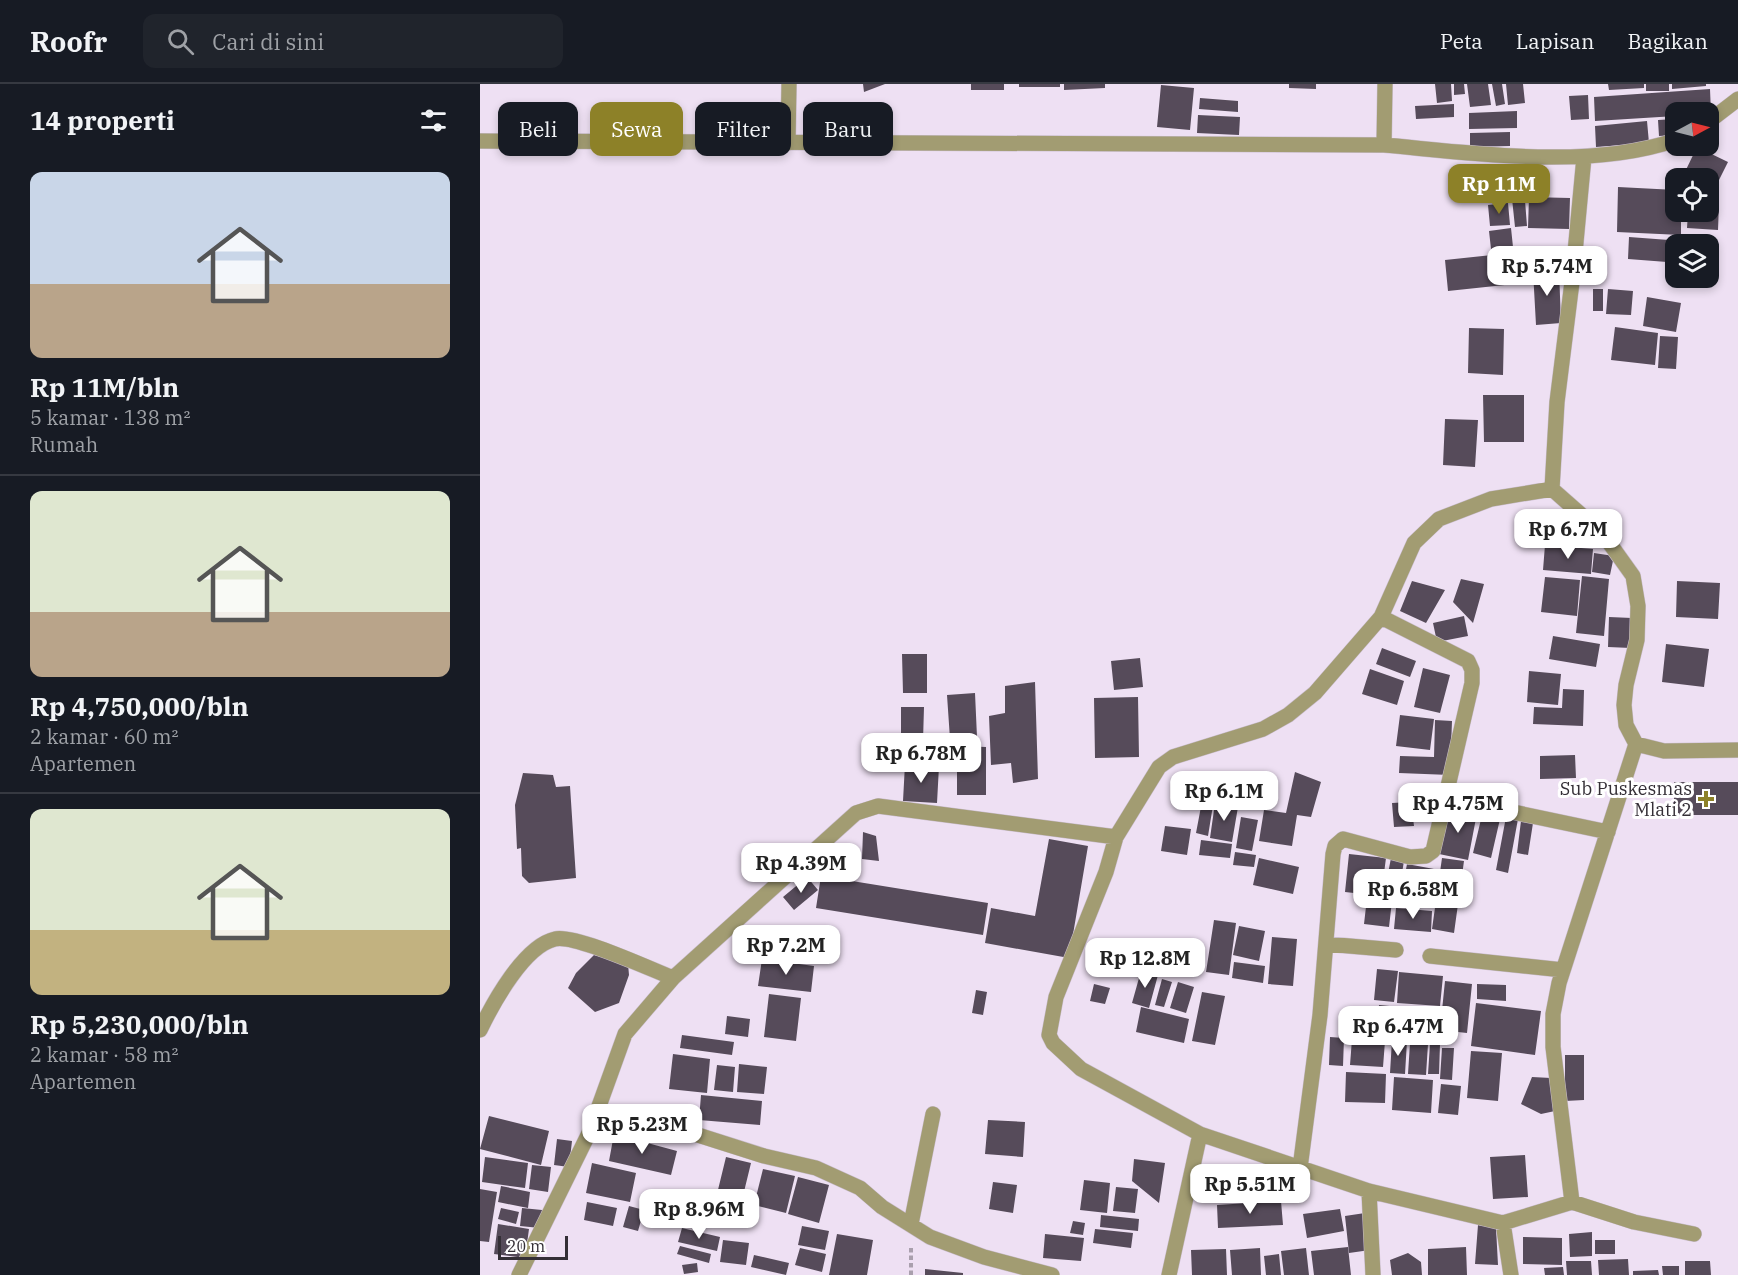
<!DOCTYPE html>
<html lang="id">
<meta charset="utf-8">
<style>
body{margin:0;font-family:"IBM Plex Serif",serif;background:#20242c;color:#f1f3f6;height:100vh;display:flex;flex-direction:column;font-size:22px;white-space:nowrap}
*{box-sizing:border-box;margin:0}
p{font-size:20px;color:#9ea1a6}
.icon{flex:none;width:33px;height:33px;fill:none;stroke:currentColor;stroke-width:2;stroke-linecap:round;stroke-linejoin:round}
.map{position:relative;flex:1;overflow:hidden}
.panel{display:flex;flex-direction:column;background:#171b24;width:480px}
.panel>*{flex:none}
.banner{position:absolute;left:18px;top:18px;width:570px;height:54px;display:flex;gap:12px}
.needle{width:39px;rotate:83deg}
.buttons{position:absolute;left:1185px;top:18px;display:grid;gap:12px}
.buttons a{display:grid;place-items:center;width:54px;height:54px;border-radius:12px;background:#171b24;box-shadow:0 3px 9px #0003;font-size:30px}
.scale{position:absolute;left:18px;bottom:15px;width:70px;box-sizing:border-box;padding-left:6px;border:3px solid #342f36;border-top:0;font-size:16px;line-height:21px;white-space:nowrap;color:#342f36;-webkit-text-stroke:4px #fff;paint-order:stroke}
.price{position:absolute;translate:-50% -51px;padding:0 14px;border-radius:12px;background:#fff;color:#222;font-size:20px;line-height:39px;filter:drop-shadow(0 2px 3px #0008)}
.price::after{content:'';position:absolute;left:50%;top:36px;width:18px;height:14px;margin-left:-9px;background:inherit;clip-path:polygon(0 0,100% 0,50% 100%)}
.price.active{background:#8d8128;color:#fff}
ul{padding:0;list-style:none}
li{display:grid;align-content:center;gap:12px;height:318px;padding:0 30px}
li+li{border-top:2px solid #363941}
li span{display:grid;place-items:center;height:186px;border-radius:12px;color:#555}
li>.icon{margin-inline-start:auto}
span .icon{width:108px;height:108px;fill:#fffc;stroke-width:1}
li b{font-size:26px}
h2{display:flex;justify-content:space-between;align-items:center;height:72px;padding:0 30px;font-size:26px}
.tag{padding:0 21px;border-radius:12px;background:#171b24;box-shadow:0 3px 9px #0003;font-size:21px;line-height:54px}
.tag.active{background:#8d8128;color:#fff}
header{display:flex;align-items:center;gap:36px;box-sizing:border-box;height:84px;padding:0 30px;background:#171b24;border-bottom:2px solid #363941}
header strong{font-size:28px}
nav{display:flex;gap:33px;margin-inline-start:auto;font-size:21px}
.search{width:420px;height:54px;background:#20242c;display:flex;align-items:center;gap:15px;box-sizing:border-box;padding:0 21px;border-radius:12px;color:#9ea1a6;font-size:22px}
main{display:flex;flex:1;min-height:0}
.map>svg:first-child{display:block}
</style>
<header>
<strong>Roofr</strong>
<div class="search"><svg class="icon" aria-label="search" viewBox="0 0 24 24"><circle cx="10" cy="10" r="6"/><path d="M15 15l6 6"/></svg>Cari di sini</div>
<nav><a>Peta</a><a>Lapisan</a><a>Bagikan</a></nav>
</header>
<main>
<section class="panel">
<h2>14 properti<svg class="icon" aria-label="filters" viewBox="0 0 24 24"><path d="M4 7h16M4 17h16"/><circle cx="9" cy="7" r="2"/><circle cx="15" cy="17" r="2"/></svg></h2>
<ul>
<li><span style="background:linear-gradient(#c9d6e8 60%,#b9a48a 0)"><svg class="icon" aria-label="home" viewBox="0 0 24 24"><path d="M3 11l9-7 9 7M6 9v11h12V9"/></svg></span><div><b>Rp 11M/bln</b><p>5 kamar · 138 m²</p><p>Rumah</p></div></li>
<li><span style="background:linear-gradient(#dfe7d0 65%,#b9a48a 0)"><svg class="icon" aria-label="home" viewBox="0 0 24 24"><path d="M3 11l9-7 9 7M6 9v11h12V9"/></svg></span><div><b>Rp 4,750,000/bln</b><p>2 kamar · 60 m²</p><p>Apartemen</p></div></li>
<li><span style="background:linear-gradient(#dfe7d0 65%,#c2b280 0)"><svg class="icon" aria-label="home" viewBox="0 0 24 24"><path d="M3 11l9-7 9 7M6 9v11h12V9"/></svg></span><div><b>Rp 5,230,000/bln</b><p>2 kamar · 58 m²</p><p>Apartemen</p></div></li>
</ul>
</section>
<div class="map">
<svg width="1258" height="1191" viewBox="0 0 1258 1191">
<rect width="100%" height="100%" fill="#eee0f3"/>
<!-- building -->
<path fill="#564b5a" d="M383,0H405L384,8Z
M491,0H524V6H491Z
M539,0H580V3H539Z
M584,0H625V4L584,6Z
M809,0H836V5L809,4Z
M955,0H971L972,17L957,19Z
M974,0H984L985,10L974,11Z
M987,0H1008L1011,21L990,23Z
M1012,0H1022L1025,20L1016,22Z
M1026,0H1043L1045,19L1028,21Z
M1128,0H1164V4L1129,6Z
M1166,0H1189V7H1166Z
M1192,0H1226V2L1192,5Z
M681,1L714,4L710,46L677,43Z
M1230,5L1231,30L1196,28V32L1115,37L1114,13Z
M1108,11L1109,35L1091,36L1089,12Z
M720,14L758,17V28L719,25Z
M974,20V33L936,35L935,22Z
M1037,27V44L989,45V29Z
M718,31L760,33L759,51L717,49Z
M1196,35V51L1179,52L1178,36Z
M1167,37L1169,59L1116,63L1115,42Z
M1030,48V62L990,63V49Z
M1217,63L1248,78L1231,112L1228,110V94H1202Z
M1138,103L1196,106V128H1201V151L1137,148Z
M1044,104L1047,142L1035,143L1031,105Z
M1049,113L1090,114L1089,145L1048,144Z
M1028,119L1030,141L1010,142L1008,121Z
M1228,120H1239L1238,146L1207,144L1208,128H1228Z
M1031,144L1033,163L1011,165L1009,147Z
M1149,153L1189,156L1187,178L1148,175Z
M1228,161L1237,162L1235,181L1228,180Z
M1031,169L1034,200L968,207L965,176Z
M1079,186L1081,239L1056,241L1053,187Z
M1113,205H1123V227H1113Z
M1128,205L1153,207L1151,231L1126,230Z
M1167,213L1201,219L1196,248L1163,242Z
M1135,243L1178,249L1175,281L1131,276Z
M989,244L1024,245L1023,291L988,289Z
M1180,252L1198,253L1196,285L1178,284Z
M1003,311H1044V358H1004Z
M965,335L998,336L995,383L963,381Z
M1065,461L1113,465L1111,490L1063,486Z
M1114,469L1134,472L1130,491L1112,488Z
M1102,492L1129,495L1124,552L1096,549Z
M1065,493L1100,496L1097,532L1061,528Z
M981,495L1004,500L993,539L973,518Z
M932,497L965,506L946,539L920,527Z
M1197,497L1240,499L1238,535L1196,533Z
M984,532L988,552L957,558L953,539Z
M1129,533L1152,534L1151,564L1128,563Z
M1073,552L1120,560L1116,583L1069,575Z
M1186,560L1229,565L1224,603L1182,598Z
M902,564L936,577L930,593L896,580Z
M422,570H447V609H423Z
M660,574L663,603L634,606L631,577Z
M943,584L970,591L960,629L934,623Z
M890,585L924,597L917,621L882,610Z
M1049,587L1081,590L1078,621L1047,618Z
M555,598L558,695L533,699L531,679L511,681L509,632L525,629V602Z
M1083,605L1104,606L1103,642L1053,640L1054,623L1082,624Z
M495,609L497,653L470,655L467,611Z
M658,613L659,673L615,674L614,614Z
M421,623H444L443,657L421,656Z
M920,631L954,635L950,666L916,662Z
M955,636L972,637L970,691L919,689L920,672L954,673Z
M477,662L506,663V711H477Z
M1095,671L1096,694L1060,695V672Z
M425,680L459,682L457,719L423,717Z
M815,688L841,698L831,733L817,731L812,762L779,757L784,726L806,729Z
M43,689L73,691L76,703L90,702L96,794L49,799L42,792L41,764L37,765L35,721Z
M760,690L784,691L782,719L758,718Z
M1194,698H1258V731H1194Z
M723,712L734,715L728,752L716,749Z
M931,718L934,742L914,743L912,719Z
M735,719L758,723L752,758L730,754Z
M968,724L997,729L988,776L959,770Z
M1002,731L1020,735L1011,774L993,769Z
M761,733L778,736L772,767L756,764Z
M1026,733L1038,735L1028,789L1016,786Z
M1041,737L1053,739L1048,771L1037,769Z
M685,742L711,745L707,771L681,767Z
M383,748L396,752L399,777L382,775Z
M569,755L608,762L589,874L505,859L511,824L555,832Z
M721,756L752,760L750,774L719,771Z
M755,768L776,771L774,783L753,781Z
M869,770L906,774L901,812L865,808Z
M779,774L819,783L813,810L773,801Z
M911,774L924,777L918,813L904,810Z
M962,774L984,777L974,849L952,845Z
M927,780L954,785L947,823L920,817Z
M341,792L508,819L503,851L336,824Z
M327,793L338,806L314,826L303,813Z
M887,814L912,817L909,843L884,840Z
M916,824L952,827L951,848L914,845Z
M734,836L756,839L749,891L726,888Z
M759,842L785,847L779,877L753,871Z
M792,853L817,855L813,902L788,900Z
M301,854L350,858L348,878L300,873Z
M114,871L148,880L149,891L139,919L115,928L88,904L96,889Z
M282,875L334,882L331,908L278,902Z
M754,878L785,882L783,899L752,894Z
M897,885L918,887L914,918L894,916Z
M661,887L678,891L669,924L652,919Z
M919,888L963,892L960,922L917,919Z
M682,895L692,898L684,923L675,921Z
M965,897L992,900L987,949L960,946Z
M698,898L714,903L706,929L690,924Z
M614,900L630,904L625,920L610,917Z
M997,900L1026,901V917L997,915Z
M496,906L507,908L503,931L492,929Z
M722,908L745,912L735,961L712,957Z
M289,910L321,914L316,957L284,953Z
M996,919L1061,927L1055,971L991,962Z
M899,921L952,926L949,956L896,951Z
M661,923L709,935L704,959L656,948Z
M887,927L896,928L895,943L885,942Z
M247,932L270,935L268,953L245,950Z
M202,951L254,958L252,971L200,964Z
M850,953L864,954L863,982L849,981Z
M872,955L905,957L903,983L870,981Z
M912,956L927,957L925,990L910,989Z
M930,959L948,960L946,991L928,990Z
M950,960H960L959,990H948Z
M962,964H974L972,996L960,995Z
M991,967L1022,969L1018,1017L987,1014Z
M193,970L230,975L227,1009L189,1005Z
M1085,971H1104V1016L1085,1017Z
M259,980L287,983L284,1010L257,1008Z
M237,981L255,983L253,1008L234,1006Z
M866,988L906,990L905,1019L865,1018Z
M914,993L953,996L951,1029L912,1026Z
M1052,993L1071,994L1075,1027L1061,1030L1041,1020Z
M961,1000L981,1002L978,1031L958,1029Z
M221,1011L282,1017L280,1041L219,1036Z
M9,1032L69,1047L61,1081L0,1065Z
M508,1036L545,1038L543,1073L505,1070Z
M134,1050L197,1067L191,1091L129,1077Z
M77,1055L92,1057L89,1083L74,1081Z
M1045,1071L1048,1113L1013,1115L1010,1073Z
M5,1073L48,1079L45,1104L2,1098Z
M246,1073L271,1079L261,1120L236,1114Z
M654,1075L685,1079L679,1119L652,1097Z
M112,1079L156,1089L150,1118L106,1109Z
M52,1081L71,1083L68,1108L49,1105Z
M283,1085L315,1092L306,1129L274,1121Z
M318,1093L349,1101L339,1139L308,1130Z
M604,1096L630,1099L627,1129L600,1126Z
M513,1098L537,1101L533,1129L509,1125Z
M21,1102L50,1108L48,1124L18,1118Z
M636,1103L658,1105L655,1129L633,1127Z
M0,1105L17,1108L9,1158L0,1157Z
M206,1117L216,1119L211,1138L201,1136Z
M801,1117L803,1141L738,1144L737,1121Z
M107,1118L137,1124L133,1142L104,1136Z
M149,1122L164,1126L158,1147L143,1143Z
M21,1124L39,1128L36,1140L18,1135Z
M42,1124L62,1126L60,1144L40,1142Z
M860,1125L864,1147L827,1154L823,1130Z
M885,1129L890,1166L869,1169L865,1132Z
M621,1131L659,1135L658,1147L620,1143Z
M593,1137L605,1139L603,1151L590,1149Z
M18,1140L49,1145L45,1174L14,1170Z
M998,1141L1016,1144L1018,1181L995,1180Z
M322,1142L349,1147L345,1166L318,1161Z
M202,1144L240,1153L237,1167L198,1158Z
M615,1145L653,1149L651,1164L613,1159Z
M1112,1148V1172L1090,1173L1089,1150Z
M357,1150L393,1156L387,1191H349Z
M565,1150L604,1154L601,1177L563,1174Z
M1043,1153L1082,1154V1181L1043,1180Z
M243,1156L269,1159L266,1181L240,1178Z
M1115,1156H1135V1170H1115Z
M200,1162L231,1170L229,1179L197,1170Z
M868,1163L871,1191H834L831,1167Z
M986,1163L987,1191H948V1165Z
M320,1164L346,1170L342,1188L315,1181Z
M780,1164L781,1191H752L750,1166Z
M826,1164L829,1191H804L801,1167Z
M746,1165L747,1191H712L711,1166Z
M928,1169L941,1178L942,1191H912L910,1176Z
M799,1170L801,1191H786L784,1172Z
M274,1171L309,1179L306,1191L271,1183Z
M1148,1175L1149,1191H1119L1118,1176Z
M1086,1177H1111L1112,1191H1087Z
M1205,1177H1230L1231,1191H1205Z
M217,1179L218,1188L204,1190L202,1181Z
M1182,1182H1199V1191H1183Z
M1083,1183L1084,1191H1065L1064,1184Z
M445,1185L483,1189V1191H445Z
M1178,1186L1179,1191H1153V1187Z"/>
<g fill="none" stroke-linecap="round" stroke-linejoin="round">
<defs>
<path id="minor" d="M1228,38L1258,15
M0,57L904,61C994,69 1109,86 1196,56
M308,59L309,0
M904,61L905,0
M1104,73L1093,190L1077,318L1072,405L1011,415L959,435L934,459L901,533L835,609L808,631L783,645L693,673L679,683L636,753L626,788L576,913L569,951L573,959L601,985L720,1050L889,1107L1023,1139L1092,1118L1073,963V930L1079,899L1156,660
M1072,405L1123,450L1153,492L1158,522L1157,556L1146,601L1144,621L1146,641L1156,660L1184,667L1258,666
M1014,724L1128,748
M846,860L916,866
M950,872L1083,886
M0,946C13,919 44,862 75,855C95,850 170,885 193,894
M110,1047L145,950L193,894L376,729L398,722L636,753
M820,1084L840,931L853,770L855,762L863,755L930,773L946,772L953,767L992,599V586L988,577L901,533
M889,1107L893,1191
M1092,1118L1154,1138L1214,1150
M1023,1139L1031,1191
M431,1140L453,1030
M39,1191L110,1047L125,1040L143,1036L174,1037L284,1072L336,1084L380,1104L402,1123L450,1153L504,1173L572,1191
M689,1191L720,1050"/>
</defs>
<!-- minor casing -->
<use href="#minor" stroke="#c9bdcd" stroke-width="16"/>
<!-- path -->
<path stroke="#a99fad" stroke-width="4" stroke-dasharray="4.5 3" stroke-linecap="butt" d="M431,1191V1162"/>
<!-- minor -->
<use href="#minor" stroke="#a29c72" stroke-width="15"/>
</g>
<!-- markers -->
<path fill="#8d8128" stroke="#fff" stroke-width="2" d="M1223 706h6v6h6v6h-6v6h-6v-6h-6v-6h6z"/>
<g text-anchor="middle" stroke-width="6" stroke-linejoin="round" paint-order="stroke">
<!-- poi labels -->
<g font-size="18" fill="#342f36" stroke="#fff" text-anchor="end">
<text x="1212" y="711">Sub Puskesmas<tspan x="1212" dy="21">Mlati 2</tspan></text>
</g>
</g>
</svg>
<div class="buttons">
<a><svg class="needle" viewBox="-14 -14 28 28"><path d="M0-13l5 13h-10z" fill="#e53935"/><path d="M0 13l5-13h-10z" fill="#9ea1a6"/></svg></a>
<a><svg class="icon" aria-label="locate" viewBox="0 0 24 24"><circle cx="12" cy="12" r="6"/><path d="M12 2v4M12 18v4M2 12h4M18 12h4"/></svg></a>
<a><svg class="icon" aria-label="layers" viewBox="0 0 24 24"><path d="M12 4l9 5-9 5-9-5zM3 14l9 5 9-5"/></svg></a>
</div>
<div class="scale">20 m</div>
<b class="price active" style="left:1019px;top:131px">Rp 11M</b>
<b class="price" style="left:1067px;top:213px">Rp 5.74M</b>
<b class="price" style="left:1088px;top:476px">Rp 6.7M</b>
<b class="price" style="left:441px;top:700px">Rp 6.78M</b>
<b class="price" style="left:744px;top:738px">Rp 6.1M</b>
<b class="price" style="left:978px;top:750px">Rp 4.75M</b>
<b class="price" style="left:321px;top:810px">Rp 4.39M</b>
<b class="price" style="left:933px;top:836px">Rp 6.58M</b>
<b class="price" style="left:306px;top:892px">Rp 7.2M</b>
<b class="price" style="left:665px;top:905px">Rp 12.8M</b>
<b class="price" style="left:918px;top:973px">Rp 6.47M</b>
<b class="price" style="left:162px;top:1071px">Rp 5.23M</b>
<b class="price" style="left:770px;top:1131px">Rp 5.51M</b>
<b class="price" style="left:219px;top:1156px">Rp 8.96M</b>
<div class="banner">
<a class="tag">Beli</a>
<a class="tag active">Sewa</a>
<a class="tag">Filter</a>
<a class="tag">Baru</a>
</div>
</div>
</main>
